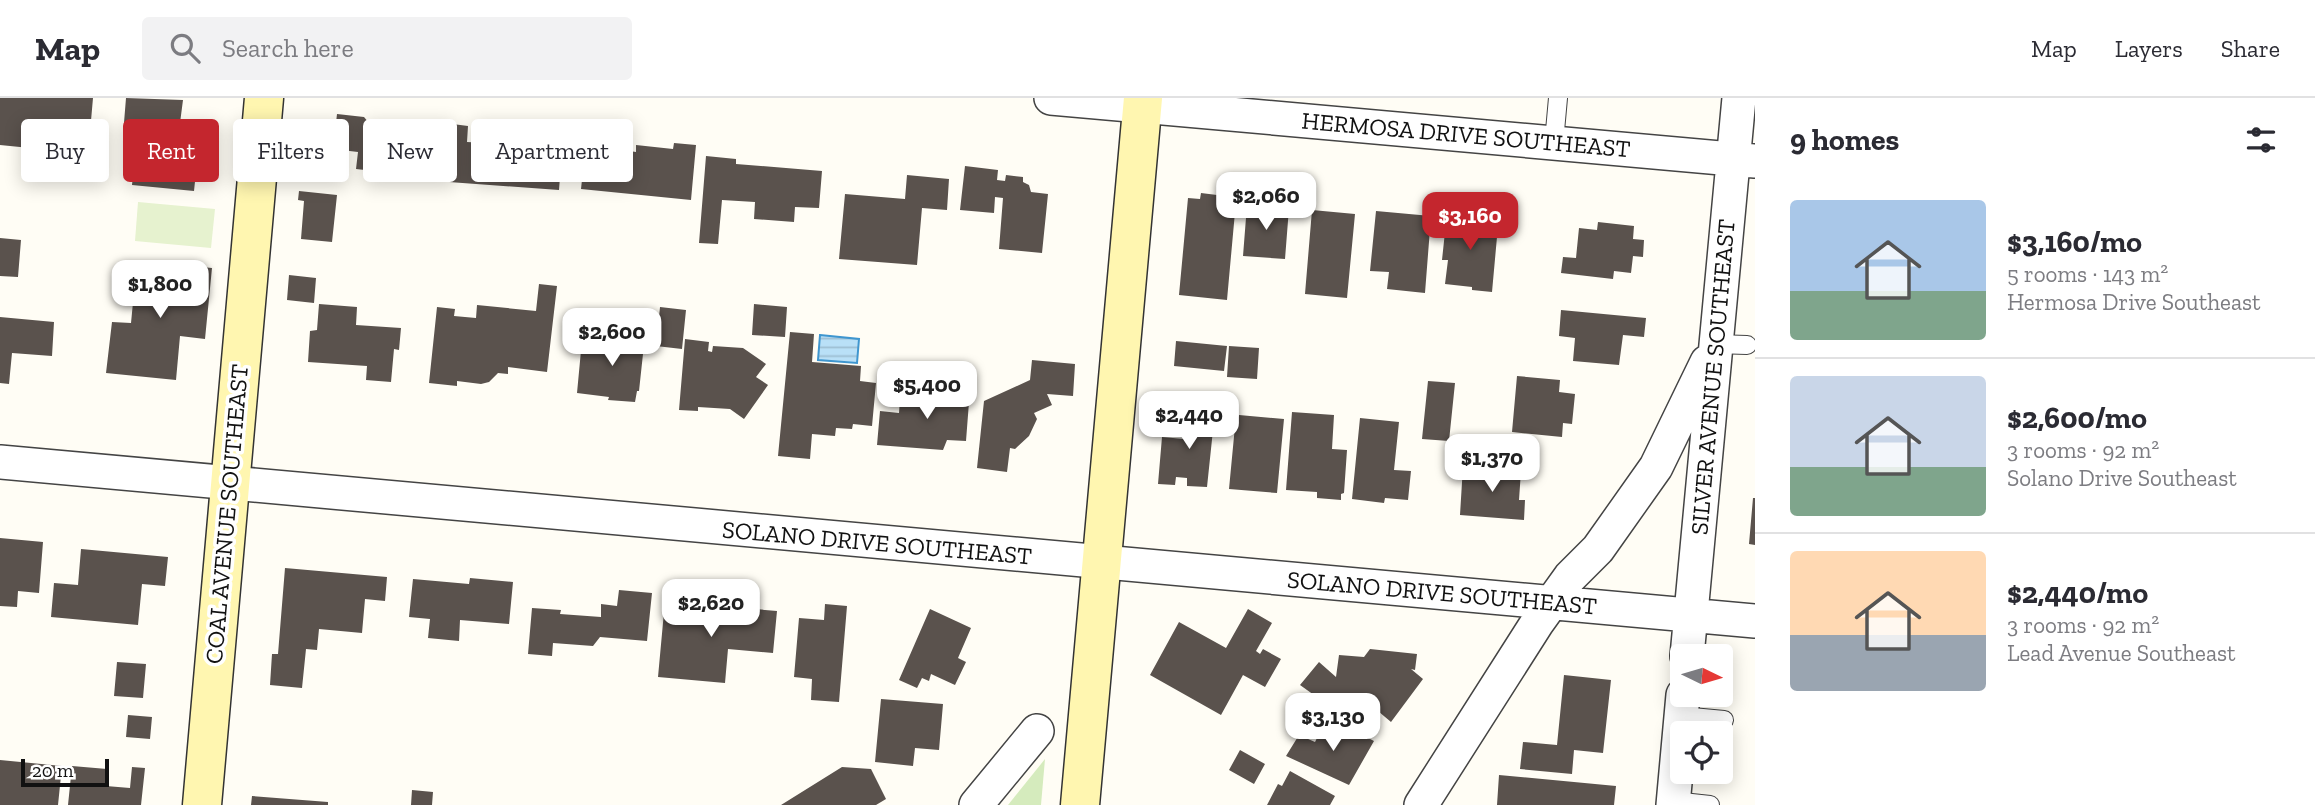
<!DOCTYPE html>
<meta charset="utf-8">
<style>
body{margin:0;font-family:"Zilla Slab",serif;background:#f2f2f3;color:#2b2b33;height:100vh;display:flex;flex-direction:column;font-size:26px;white-space:nowrap}
*{box-sizing:border-box;margin:0}
p{font-size:23px;color:#7c7c81}
.icon{flex:none;width:38px;height:38px;fill:none;stroke:currentColor;stroke-width:2;stroke-linecap:round;stroke-linejoin:round}
.map{position:relative;flex:1;overflow:hidden}
.panel{display:flex;flex-direction:column;background:#fff;width:560px}
.panel>*{flex:none}
.guide{position:absolute;left:21px;top:21px;width:665px;height:63px;display:flex;gap:14px}
.needle{width:46px;rotate:95deg}
.tools{position:absolute;left:1670px;top:546px;display:grid;gap:14px}
.tools a{display:grid;place-items:center;width:63px;height:63px;border-radius:7px;background:#fff;box-shadow:0 4px 18px #0003;font-size:35px}
.scale{position:absolute;left:21px;bottom:18px;width:88px;box-sizing:border-box;padding-left:7px;border:4px solid #111;border-top:0;font-size:19px;line-height:24px;white-space:nowrap;color:#111;-webkit-text-stroke:5px #fff;paint-order:stroke}
.price{position:absolute;translate:-50% -60px;padding:0 16px;border-radius:14px;background:#fff;color:#222;font-size:23px;line-height:46px;filter:drop-shadow(0 2px 4px #0008)}
.price::after{content:'';position:absolute;left:50%;top:42px;width:21px;height:16px;margin-left:-10px;background:inherit;clip-path:polygon(0 0,100% 0,50% 100%)}
.price.active{background:#c4262e;color:#fff}
ul{padding:0;list-style:none}
li{display:flex;align-items:center;gap:21px;height:175px;padding:0 35px}
li+li{border-top:2px solid #e1e1e2}
li span{display:grid;place-items:center;flex:none;width:196px;height:140px;border-radius:7px;color:#555}
li>.icon{margin-inline-start:auto}
span .icon{width:84px;height:84px;fill:#fffc;stroke-width:1}
li b{font-size:30px}
h2{display:flex;justify-content:space-between;align-items:center;height:84px;padding:0 35px;font-size:30px}
.pill{padding:0 24px;border-radius:7px;background:#fff;box-shadow:0 4px 18px #0003;font-size:24px;line-height:63px}
.pill.active{background:#c4262e;color:#fff}
header{display:flex;align-items:center;gap:42px;box-sizing:border-box;height:98px;padding:0 35px;background:#fff;border-bottom:2px solid #e1e1e2}
header strong{font-size:33px}
nav{display:flex;gap:38px;margin-inline-start:auto;font-size:24px}
.search{width:490px;height:63px;background:#f2f2f3;display:flex;align-items:center;gap:18px;box-sizing:border-box;padding:0 24px;border-radius:7px;color:#7c7c81;font-size:26px}
main{display:flex;flex:1;min-height:0}
.map>svg:first-child{display:block}
</style>
<header>
<strong>Map</strong>
<div class="search"><svg class="icon" aria-label="search" viewBox="0 0 24 24"><circle cx="10" cy="10" r="6"/><path d="M15 15l6 6"/></svg>Search here</div>
<nav><a>Map</a><a>Layers</a><a>Share</a></nav>
</header>
<main>
<div class="map">
<svg width="1755" height="707" viewBox="0 0 1755 707">
<defs>
<pattern id="water-rules" width="6" height="5" patternUnits="userSpaceOnUse" patternTransform="scale(1.75)"><rect width="6" height="5" fill="#b9e0f7"/><path d="M0 2.5h6" fill="none" stroke="#9ebfd3"/></pattern>
</defs>
<rect width="100%" height="100%" fill="#fffdf5"/>
<!-- park -->
<path fill="#d5ebbd" d="M1045,661L1041,707H1008Z"/>
<!-- pitch -->
<path fill="#e6f2cf" d="M138,104L215,111L211,150L135,143Z"/>
<!-- water -->
<path fill="url(#water-rules)" stroke="#3f96cf" stroke-width="2" d="M820,237L859,241L857,265L818,262Z"/>
<!-- building -->
<path fill="#5a524d" d="M0,0H93L90,34L31,29L30,50L0,47Z
M126,0L183,2L180,25L201,27L194,93L132,87L137,38L123,37Z
M337,16L364,19L369,25L389,29L395,25L420,28V31H423L418,78L356,71L358,54L333,51Z
M437,24L468,28L467,44L526,47L527,37L563,40L559,92L449,84L450,68L433,65Z
M586,45L623,49V52L636,54V47L673,51L674,45L696,47L691,102L581,91Z
M706,58L736,61V66L822,73L819,110L795,109L794,124L754,121L755,104L722,102L718,146L699,145Z
M965,68L998,72L997,82L1005,83L1006,77L1023,79V84L1029,87L1031,94L1048,96L1042,155L999,151L1003,100L995,99L994,115L960,112Z
M907,77L949,81L947,112L922,110L917,167L839,161L845,96L905,101Z
M299,93L337,97L332,144L301,141L304,103L298,102Z
M1201,95L1217,97V101L1236,103L1227,202L1179,197L1188,100L1200,101Z
M1247,107L1289,110L1285,161L1243,158Z
M1312,112L1355,116L1347,200L1305,196Z
M1376,113L1431,118L1425,195L1387,191L1389,174L1370,173Z
M1447,115L1484,119L1483,126L1498,128L1492,194L1472,192V189L1445,186L1448,162H1442Z
M1598,124L1634,128L1633,141L1644,142L1643,159L1633,158L1631,175L1614,173L1613,181L1561,175L1563,159L1576,160L1579,130L1597,132Z
M0,140L21,142L18,179L0,178Z
M137,163L212,170L205,241L180,238L176,282L106,275L112,224L131,225Z
M289,177L316,180L314,205L287,202Z
M539,186L557,188L547,274L508,269V276L498,275L489,284L481,286L457,283V288L429,285L437,209L455,211L454,218L476,220L477,207L536,213Z
M319,206L357,209L356,227L401,230L399,252L394,251L391,284L366,282L367,268L308,264L310,233L317,232Z
M754,206L787,209L785,239L752,237Z
M660,209L686,212L682,251L656,248Z
M1561,212L1646,220L1644,239L1623,237L1619,267L1573,263L1575,240L1559,238Z
M0,219L54,224L52,258L12,255L9,286L0,285Z
M633,226L646,228L639,293H637L635,304L608,302L609,299L577,295L582,242L631,247Z
M790,234L814,236L812,264L861,268L860,283L876,285L872,328L853,326L852,331L836,330L835,338L812,336L810,361L778,358Z
M685,241L709,244L708,253L712,254L713,248L743,250L766,266L756,279L768,287L744,321L730,311L698,309V313L679,312Z
M1176,243L1227,248L1224,273L1174,268Z
M1229,248L1259,250L1257,281L1227,279Z
M1032,262L1075,266L1073,298L1047,296L1052,307L1034,315L1037,321L1029,338L1015,351L1010,350L1007,374L977,370L984,303L1030,282Z
M1517,278L1560,282L1559,294L1575,296L1572,326L1563,325L1562,339L1512,334Z
M1428,283L1455,285L1449,343L1422,341Z
M940,288L970,291L966,343L947,342L943,352L877,347L880,313L899,315L900,300L938,303Z
M1188,310L1215,313L1207,389L1187,388V380L1176,379L1175,387L1158,386L1162,339L1184,341Z
M1292,314L1334,317L1332,351L1347,352L1344,395L1341,396V402L1317,400V394L1286,392Z
M1239,317L1284,321L1277,395L1229,391L1235,328Z
M1360,320L1399,324L1394,372L1411,373L1408,402L1385,400L1384,405L1352,401Z
M1463,368L1521,373L1519,402H1525L1524,422L1460,417Z
M1753,400H1755V447L1749,446Z
M0,440L43,444L39,495L18,493L17,509L0,508Z
M81,451L168,459L165,488L142,486L138,527L51,519L54,485L78,487Z
M285,470L387,479L385,503L365,501L362,535L319,531L317,552L306,551L302,590L270,587L272,556H278Z
M470,480L513,484L509,526L460,522L459,543L428,540L430,521L409,519L413,481L469,486Z
M619,492L652,495L647,543L600,539L593,548L553,545L552,558L528,556L532,510L561,512L560,516L601,519V506L617,508Z
M665,503L777,513L773,555L728,551L725,585L658,579Z
M825,506L847,508L839,604L811,602L812,581L794,579L799,520L824,522Z
M930,511L971,530L958,560L966,564L955,587L931,576L929,583L922,580L917,590L899,582Z
M1248,511L1272,525L1256,553L1260,556L1263,551L1281,561L1265,589L1243,577L1221,617L1150,577L1179,524L1226,550Z
M1370,551L1417,556L1415,572L1411,571L1423,581L1391,624L1359,597L1342,617L1300,587L1319,564L1336,579L1339,557L1364,559Z
M117,564L146,566L143,600L114,598Z
M1564,577L1611,582L1603,655L1574,652L1572,676L1520,671L1523,644L1557,647Z
M881,601L943,606L939,652L915,650L913,668L875,664Z
M128,617L152,619L150,641L126,639Z
M1339,625L1374,643L1349,687L1286,658L1299,637L1315,644L1322,630L1332,636Z
M1240,652L1265,666L1254,686L1229,672Z
M0,662L62,668L58,707H0Z
M72,668L107,671L106,688L130,690L132,669L145,670L141,707H68Z
M842,669L871,671L886,701L876,707H781Z
M1290,673L1335,698L1330,707H1267L1278,686L1282,688Z
M1499,677L1616,688L1614,707H1497Z
M412,692L433,694L432,707H411Z
M252,698L328,704V707H251Z"/>
<g fill="none" stroke-linecap="round" stroke-linejoin="round">
<defs>
<path id="service" d="M1554,44L1558,0
M1715,246L1747,247
M1681,618L1724,622
M1673,703L1710,707"/>
<path id="minor" d="M1051,0L1755,63
M0,364L1755,523
M1687,558L1739,0
M976,707L1037,633
M1421,707L1537,525L1570,479L1598,451L1656,369L1707,264
M1673,707L1683,597"/>
<path id="secondary" d="M202,707L264,0
M1080,707L1143,0"/>
</defs>
<!-- service casing -->
<use href="#service" stroke="#444" stroke-width="20"/>
<!-- minor casing -->
<use href="#minor" stroke="#444" stroke-width="36"/>
<!-- secondary casing -->
<use href="#secondary" stroke="#333" stroke-width="41"/>
<!-- service -->
<use href="#service" stroke="#fff" stroke-width="18"/>
<!-- minor -->
<use href="#minor" stroke="#fff" stroke-width="33"/>
<!-- secondary -->
<use href="#secondary" stroke="#fff6b0" stroke-width="38"/>
</g>
<g text-anchor="middle" stroke-width="7" stroke-linejoin="round" paint-order="stroke">
<!-- street labels -->
<g font-size="24" fill="#111" stroke="#fff">
<text transform="translate(1466 37) rotate(5)" y="8">HERMOSA DRIVE SOUTHEAST</text>
<text transform="translate(1713 279) rotate(-85)" y="8">SILVER AVENUE SOUTHEAST</text>
<text transform="translate(227 416) rotate(-85)" y="8">COAL AVENUE SOUTHEAST</text>
<text transform="translate(877 445) rotate(5)" y="8">SOLANO DRIVE SOUTHEAST</text>
<text transform="translate(1442 495) rotate(5)" y="8">SOLANO DRIVE SOUTHEAST</text>
</g>
</g>
</svg>
<div class="tools">
<a><svg class="needle" viewBox="-14 -14 28 28"><path d="M0-13l5 13h-10z" fill="#e53935"/><path d="M0 13l5-13h-10z" fill="#7c7c81"/></svg></a>
<a><svg class="icon" aria-label="locate" viewBox="0 0 24 24"><circle cx="12" cy="12" r="6"/><path d="M12 2v4M12 18v4M2 12h4M18 12h4"/></svg></a>
</div>
<div class="scale">20 m</div>
<b class="price" style="left:1266px;top:134px">$2,060</b>
<b class="price active" style="left:1470px;top:154px">$3,160</b>
<b class="price" style="left:160px;top:222px">$1,800</b>
<b class="price" style="left:612px;top:270px">$2,600</b>
<b class="price" style="left:927px;top:323px">$5,400</b>
<b class="price" style="left:1189px;top:353px">$2,440</b>
<b class="price" style="left:1492px;top:396px">$1,370</b>
<b class="price" style="left:711px;top:541px">$2,620</b>
<b class="price" style="left:1333px;top:655px">$3,130</b>
<div class="guide">
<a class="pill">Buy</a>
<a class="pill active">Rent</a>
<a class="pill">Filters</a>
<a class="pill">New</a>
<a class="pill">Apartment</a>
</div>
</div>
<section class="panel">
<h2>9 homes<svg class="icon" aria-label="filters" viewBox="0 0 24 24"><path d="M4 7h16M4 17h16"/><circle cx="9" cy="7" r="2"/><circle cx="15" cy="17" r="2"/></svg></h2>
<ul>
<li><span style="background:linear-gradient(#a9c7e8 65%,#7fa58c 0)"><svg class="icon" aria-label="home" viewBox="0 0 24 24"><path d="M3 11l9-7 9 7M6 9v11h12V9"/></svg></span><div><b>$3,160/mo</b><p>5 rooms · 143 m²</p><p>Hermosa Drive Southeast</p></div></li>
<li><span style="background:linear-gradient(#c9d6e8 65%,#7fa58c 0)"><svg class="icon" aria-label="home" viewBox="0 0 24 24"><path d="M3 11l9-7 9 7M6 9v11h12V9"/></svg></span><div><b>$2,600/mo</b><p>3 rooms · 92 m²</p><p>Solano Drive Southeast</p></div></li>
<li><span style="background:linear-gradient(#ffd9b3 60%,#9aa5b1 0)"><svg class="icon" aria-label="home" viewBox="0 0 24 24"><path d="M3 11l9-7 9 7M6 9v11h12V9"/></svg></span><div><b>$2,440/mo</b><p>3 rooms · 92 m²</p><p>Lead Avenue Southeast</p></div></li>
</ul>
</section>
</main>
